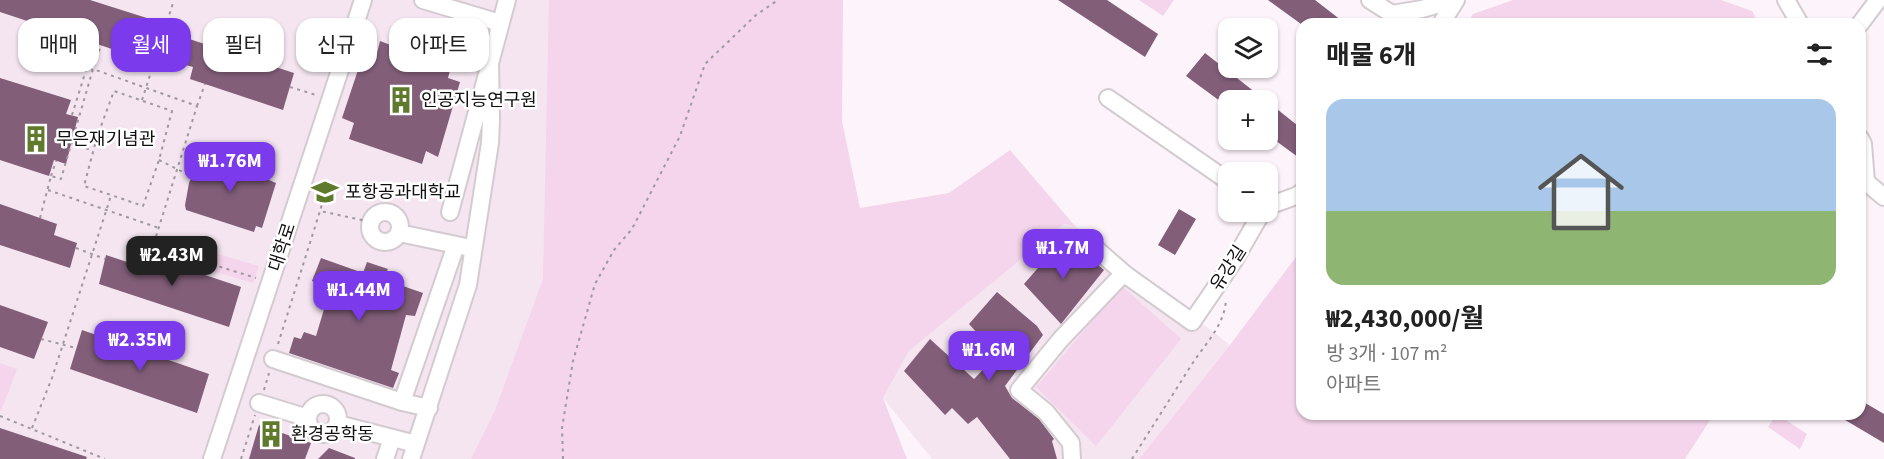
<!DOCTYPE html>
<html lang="ko">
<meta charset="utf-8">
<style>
body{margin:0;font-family:"Source Sans 3","Noto Sans KR",sans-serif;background:#f6f6f6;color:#222;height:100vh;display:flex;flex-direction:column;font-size:22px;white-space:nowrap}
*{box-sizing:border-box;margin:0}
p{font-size:20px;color:#767676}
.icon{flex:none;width:33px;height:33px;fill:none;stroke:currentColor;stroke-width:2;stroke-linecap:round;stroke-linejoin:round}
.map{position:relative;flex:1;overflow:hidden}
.details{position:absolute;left:1296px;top:18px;width:570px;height:402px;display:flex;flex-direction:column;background:#fff;border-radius:18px;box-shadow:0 2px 4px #0004}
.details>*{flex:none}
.guide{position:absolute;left:18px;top:18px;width:570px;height:54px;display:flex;gap:12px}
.tools{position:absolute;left:1218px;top:18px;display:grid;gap:12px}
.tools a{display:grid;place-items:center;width:60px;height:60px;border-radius:12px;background:#fff;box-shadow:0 2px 4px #0004;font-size:30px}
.price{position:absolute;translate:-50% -51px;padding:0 14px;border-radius:12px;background:#7c3aed;color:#fff;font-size:20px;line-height:39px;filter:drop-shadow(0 2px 3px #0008)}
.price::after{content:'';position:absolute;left:50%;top:36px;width:18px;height:14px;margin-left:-9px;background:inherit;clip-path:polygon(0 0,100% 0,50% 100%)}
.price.active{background:#222;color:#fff}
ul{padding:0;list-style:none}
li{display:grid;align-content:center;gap:12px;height:318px;padding:0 30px}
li+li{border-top:2px solid #e0e0e0}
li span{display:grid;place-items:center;height:186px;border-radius:18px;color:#555}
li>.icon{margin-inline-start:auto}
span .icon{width:108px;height:108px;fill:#fffc;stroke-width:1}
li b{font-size:26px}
h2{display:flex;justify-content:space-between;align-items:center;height:72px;padding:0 30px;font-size:26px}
.tag{padding:0 21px;border-radius:18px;background:#fff;box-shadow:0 2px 4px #0004;font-size:21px;line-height:54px}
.tag.active{background:#7c3aed;color:#fff}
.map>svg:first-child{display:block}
</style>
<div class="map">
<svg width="1884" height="459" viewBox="0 0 1884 459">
<rect width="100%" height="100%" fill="#fdf4fb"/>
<!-- built -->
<path fill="#f4e5f0" d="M0,0H663L591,459H0Z
M1064,224L1075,226L1230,345L1139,459H932L883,398L909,351Z"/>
<!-- green -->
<path fill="#f4d5eb" d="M549,0H843L842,121L860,208L949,193L1010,150L1075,226L1064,224L909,351L883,398L907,459H471L494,413L543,279Z
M1139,0H1174L1163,16Z
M1513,0H1721L1752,11L1759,24H1467L1473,14Z
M173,241L259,266L253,283L168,258Z
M1302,249V414H1714L1685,459H1139L1230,345Z
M1122,286L1181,339L1096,446L1036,387Z
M0,363L17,369L1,411H0Z
M1777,414L1807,434L1800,449L1768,427Z"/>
<!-- building -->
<path fill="#825e79" d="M0,0H90L150,19L142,46L119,38L115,50L0,12Z
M1058,0H1107L1158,34L1145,57Z
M1268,0H1315L1346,24H1301Z
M177,35L294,73L283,110L190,79L193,67L171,61Z
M380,41L409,52L412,44L429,50L427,58L451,66L448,78L460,82L438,157L426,151L422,164L349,139L354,123L342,118L365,49L377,53Z
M1205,53L1265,100H1228V107L1186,76Z
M0,78L71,100L66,114L78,117L66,164L54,160L49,176L0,160Z
M1268,102L1302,129V160L1268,135Z
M204,152L272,175L269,180L276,183L262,228L256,226L254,232L186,210L185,205L189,183L199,159Z
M0,204L57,224L54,235L77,243L70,268L0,245Z
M1179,209L1196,219L1175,255L1158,245Z
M1065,237L1080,249L1082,257L1086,260H1092L1104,270L1061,324L1024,284Z
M133,251L241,287L229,327L99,284L106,255L130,263Z
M321,258L363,273L367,262L388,269L383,279L423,293L415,316L406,315L391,370L399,373L393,388L289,353L294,337L301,339L304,332L316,336L328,296L316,291L319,284L312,281Z
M997,292L1037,326L1043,335L1005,386L1012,398L1039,419L1054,439L1052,441L1057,459H1010L977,417L968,424L952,408L945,415L904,371L930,339L974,379L997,355L969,324Z
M0,305L48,322L34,359L0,347Z
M82,330L209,374L197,413L70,369Z
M1860,400L1884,414V443L1835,414H1860Z
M259,425L311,443L305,459H249Z
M0,428L87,457L86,459H0Z
M329,448L355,458V459H318Z"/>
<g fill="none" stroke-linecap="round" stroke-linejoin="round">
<defs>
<path id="minor" d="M423,0L500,23
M1370,0L1392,14L1422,9L1453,0
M1786,0L1800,24
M1441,24L1456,0
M1860,24L1878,0
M1108,98L1228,181
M1860,138L1863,144L1866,182L1884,197
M1268,206L1296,196L1302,192
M370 227a15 15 0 1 1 30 0a15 15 0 1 1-30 0Z
M450,212L507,0
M399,233L466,247
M1090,250L1094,247L1126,275L1192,322L1235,259L1262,212
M273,359L402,402L429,408
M402,402L456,245
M259,403L308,418
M308 419a15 15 0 1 1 30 0a15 15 0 1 1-30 0Z
M338,424L416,444
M212,459L363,0
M385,459L392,438
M411,459L468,285L490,143L491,120L490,61
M1072,459L1071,443L1046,412L1019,390L1061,339L1124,273"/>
</defs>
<!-- minor casing -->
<use href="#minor" stroke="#d4cbd1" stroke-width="20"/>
<!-- path -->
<path stroke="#9f989d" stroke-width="2" stroke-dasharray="3 4.5" stroke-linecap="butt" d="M145,36L174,48
M290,87L316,95
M142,100L174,0
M197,106L205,84
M72,115L87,67L93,69L101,45
M72,143L93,151
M159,160L191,176
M51,176L56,161
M48,190L159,228
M315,191L325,194L320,211
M40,218L51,176L61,179L93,69L197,106L153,246L256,278
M76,248L105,259
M41,339L76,348
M278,344L320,211L371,222
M264,390L269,373
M0,416L105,459
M32,428L52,378L109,202L111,195L84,186L97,137L114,91L172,111L159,160L143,206L111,195
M241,459L255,415
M563,459L562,428L573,361L595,284L614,250L632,229L680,136L705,64L756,15L778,0
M1132,459C1152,427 1172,396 1192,364C1205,344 1225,325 1226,299"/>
<!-- minor -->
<use href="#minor" stroke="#fff" stroke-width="16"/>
</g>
<!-- icons -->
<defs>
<symbol id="building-bare" viewBox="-9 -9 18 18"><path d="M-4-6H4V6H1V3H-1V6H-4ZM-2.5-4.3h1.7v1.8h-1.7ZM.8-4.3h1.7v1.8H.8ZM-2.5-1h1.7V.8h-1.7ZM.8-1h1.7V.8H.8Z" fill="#5f7a2d" stroke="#fff" stroke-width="2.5" paint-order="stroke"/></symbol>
<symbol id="university-bare" viewBox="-9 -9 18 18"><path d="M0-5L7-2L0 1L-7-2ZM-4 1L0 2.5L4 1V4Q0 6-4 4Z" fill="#5f7a2d" stroke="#fff" stroke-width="2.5" paint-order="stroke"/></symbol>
</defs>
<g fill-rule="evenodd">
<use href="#building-bare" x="382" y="81" width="38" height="38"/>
<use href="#building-bare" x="17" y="120" width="38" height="38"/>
<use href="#university-bare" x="306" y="173" width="38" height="38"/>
<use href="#building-bare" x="252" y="415" width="38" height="38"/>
</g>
<g text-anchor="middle" stroke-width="5" stroke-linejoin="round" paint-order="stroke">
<!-- poi labels -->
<g font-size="18" fill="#110e10" stroke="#fff" text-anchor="start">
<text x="421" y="106">인공지능연구원</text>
<text x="56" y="145">무은재기념관</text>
<text x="345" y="198">포항공과대학교</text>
<text x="291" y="440">환경공학동</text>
</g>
<!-- street labels -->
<g font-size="18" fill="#110e10" stroke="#fff">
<text transform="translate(282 247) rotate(-72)" y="6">대학로</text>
<text transform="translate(1228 268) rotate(-57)" y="6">유강길</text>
</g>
</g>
</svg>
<div class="tools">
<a><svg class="icon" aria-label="layers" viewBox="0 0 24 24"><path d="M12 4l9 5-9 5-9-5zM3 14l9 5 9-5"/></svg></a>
<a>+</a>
<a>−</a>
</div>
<b class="price" style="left:230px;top:193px">₩1.76M</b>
<b class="price" style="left:1063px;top:280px">₩1.7M</b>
<b class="price active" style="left:172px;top:287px">₩2.43M</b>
<b class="price" style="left:359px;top:322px">₩1.44M</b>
<b class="price" style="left:140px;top:372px">₩2.35M</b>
<b class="price" style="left:989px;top:382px">₩1.6M</b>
<div class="guide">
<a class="tag">매매</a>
<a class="tag active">월세</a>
<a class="tag">필터</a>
<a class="tag">신규</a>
<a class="tag">아파트</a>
</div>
<section class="details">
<h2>매물 6개<svg class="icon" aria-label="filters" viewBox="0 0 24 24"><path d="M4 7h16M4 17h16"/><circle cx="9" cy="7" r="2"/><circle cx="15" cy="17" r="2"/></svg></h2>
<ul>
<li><span style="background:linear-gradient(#a9c7e8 60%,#8fb573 0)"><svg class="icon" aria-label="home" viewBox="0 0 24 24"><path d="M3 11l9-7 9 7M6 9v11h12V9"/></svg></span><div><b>₩2,430,000/월</b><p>방 3개 · 107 m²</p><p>아파트</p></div></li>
</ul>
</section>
</div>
